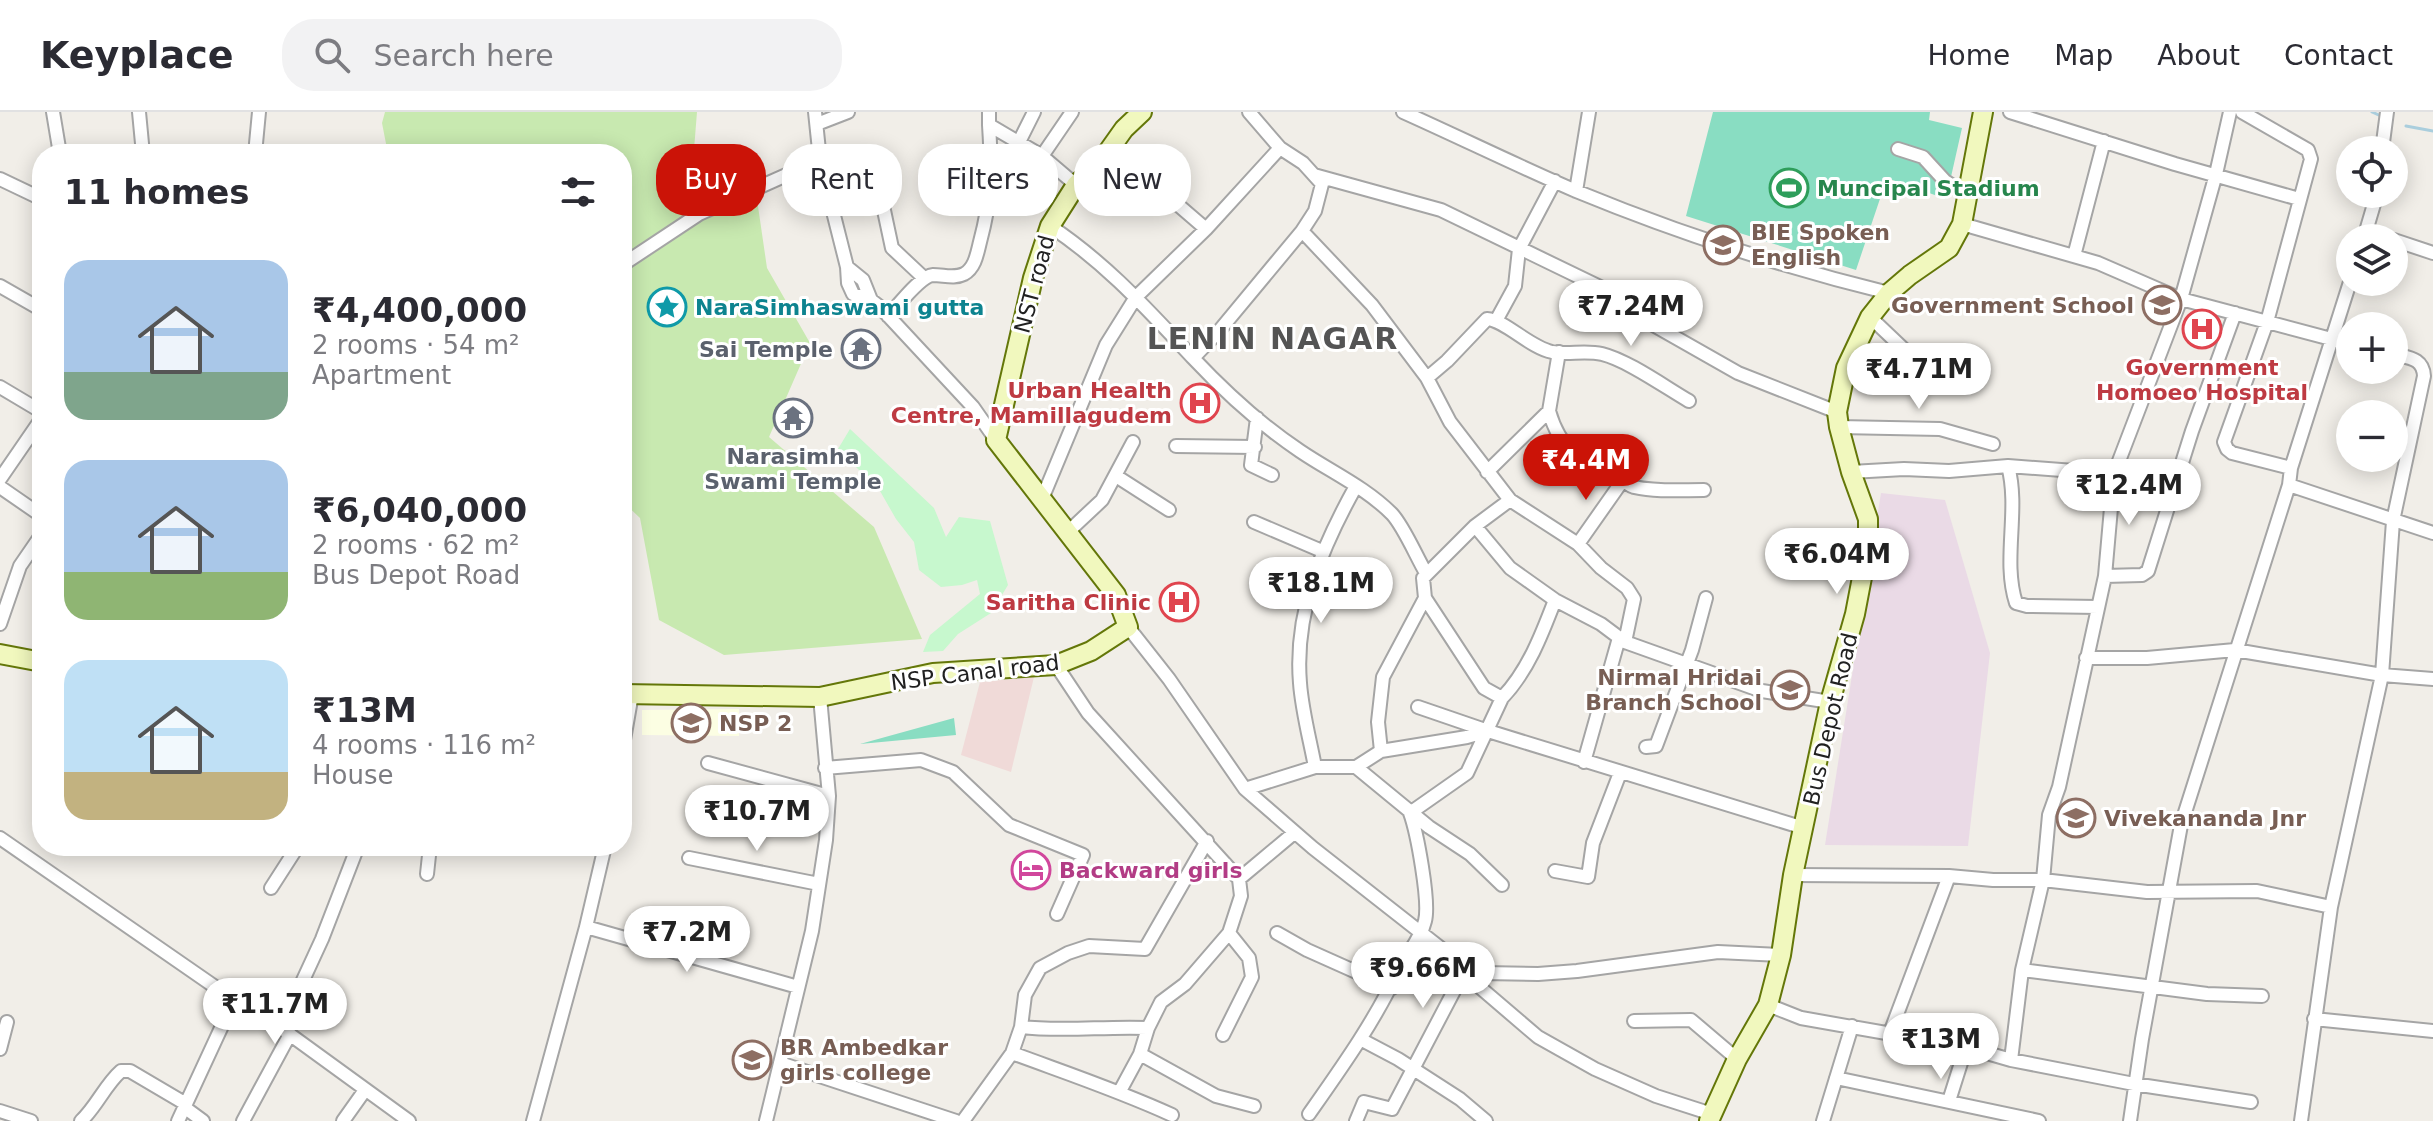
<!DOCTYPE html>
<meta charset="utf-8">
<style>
body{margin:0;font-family:"DejaVu Sans",sans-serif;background:#f2f2f3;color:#2b2b33;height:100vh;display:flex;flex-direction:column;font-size:30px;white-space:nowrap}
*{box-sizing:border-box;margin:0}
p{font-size:26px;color:#7c7c81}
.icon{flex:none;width:44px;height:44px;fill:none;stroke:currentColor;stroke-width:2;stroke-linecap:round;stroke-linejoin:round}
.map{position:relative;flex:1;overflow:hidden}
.panel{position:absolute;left:32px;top:32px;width:600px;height:712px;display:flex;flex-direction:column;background:#fff;border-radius:32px;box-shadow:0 4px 20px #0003}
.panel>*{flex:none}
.top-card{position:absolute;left:656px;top:32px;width:760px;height:72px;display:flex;gap:16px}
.controls{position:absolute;left:2336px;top:24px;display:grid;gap:16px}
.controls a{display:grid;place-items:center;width:72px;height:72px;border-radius:50%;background:#fff;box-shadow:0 4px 20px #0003;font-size:40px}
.price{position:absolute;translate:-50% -68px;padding:0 18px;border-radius:28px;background:#fff;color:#222;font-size:26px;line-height:52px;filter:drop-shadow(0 2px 4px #0008)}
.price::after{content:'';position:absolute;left:50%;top:48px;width:24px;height:18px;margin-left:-12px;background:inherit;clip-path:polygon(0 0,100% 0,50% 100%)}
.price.selected{background:#cb1307;color:#fff}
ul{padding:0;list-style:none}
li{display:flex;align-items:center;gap:24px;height:200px;padding:0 32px}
li span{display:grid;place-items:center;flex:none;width:224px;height:160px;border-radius:24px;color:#555}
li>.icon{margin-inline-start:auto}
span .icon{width:96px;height:96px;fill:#fffc;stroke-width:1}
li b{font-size:34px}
h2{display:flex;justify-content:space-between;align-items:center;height:96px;padding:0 32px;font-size:34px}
.pill{padding:0 28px;border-radius:32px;background:#fff;box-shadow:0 4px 20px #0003;font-size:28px;line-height:72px}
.pill.selected{background:#cb1307;color:#fff}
header{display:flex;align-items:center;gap:48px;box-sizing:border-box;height:112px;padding:0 40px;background:#fff;border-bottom:2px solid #e1e1e2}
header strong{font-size:38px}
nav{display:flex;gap:44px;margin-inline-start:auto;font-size:28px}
.search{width:560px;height:72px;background:#f2f2f3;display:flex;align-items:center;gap:20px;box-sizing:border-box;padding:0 28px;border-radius:32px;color:#7c7c81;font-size:30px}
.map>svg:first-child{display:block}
</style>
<header>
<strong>Keyplace</strong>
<div class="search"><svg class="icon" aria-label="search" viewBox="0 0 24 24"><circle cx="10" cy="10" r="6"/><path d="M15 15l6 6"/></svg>Search here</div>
<nav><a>Home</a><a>Map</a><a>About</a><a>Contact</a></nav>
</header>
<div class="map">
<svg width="2433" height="1009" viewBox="0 0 2433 1009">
<rect width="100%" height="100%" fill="#f1eee8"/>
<!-- commercial -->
<path fill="#f0dad8" d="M1034,565L1011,660L961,643L980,570Z"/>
<!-- industrial -->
<path fill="#eadae6" d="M1881,381L1945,388L1990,541L1968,734L1825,733Z"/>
<!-- education -->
<path fill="#fcfee3" d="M739,597V624L642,623V598Z"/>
<!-- grass -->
<path fill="#c8e9b0" d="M385,0H697L693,50L752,53L767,156L810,231L769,325L874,415L922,527L724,543L659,508L640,406L622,389V42H388L382,11Z"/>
<!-- park -->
<path fill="#c7f8ce" d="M850,317L934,396L946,425L959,405L990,409L1008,473L991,501L958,522L943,539L923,540L930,523L980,482L977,468L962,473L941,475L919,458L914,430L896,407L880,379L838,337Z"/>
<!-- pitch -->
<path fill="#89ddc2" d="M1713,0H1930L1929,8L1962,16L1946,87L1887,66L1856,158L1686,104Z
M954,606L956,623L860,632Z"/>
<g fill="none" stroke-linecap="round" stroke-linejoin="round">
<!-- stream -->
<path stroke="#aacedd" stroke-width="3" d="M2372,0L2383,5
M2406,14L2433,19"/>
<defs>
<path id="street" d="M53,0L60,42
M139,0L143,42
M815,0L820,48L847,155L848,171L853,182L871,188L880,195L973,295L996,328
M989,0V13L1042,44L1076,73
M1249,0L1280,36L1303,51L1322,72L1315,99L1302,119L1219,219L1193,246C1225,280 1261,313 1300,339C1331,360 1365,375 1392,402C1404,415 1416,444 1426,461
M1403,0C1461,26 1518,54 1576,79C1678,121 1783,155 1889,181
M2010,0L2175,52L2299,87
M2242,0L2308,38L2311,47L2267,210L2224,330L2227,337L2232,341L2291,356
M817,12L848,0
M1018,32L1034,0
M1112,36L1206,117
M1898,37L1923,45L1945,69L1968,84
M2382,38L2387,0
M255,42L259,0
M1042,44L1072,0
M883,59L882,89L892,136L924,166
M1314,63L1441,98L1602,176L1650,211L1738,261L1837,300
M0,67L42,87
M1576,79L1589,0
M1962,112L2098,151L2181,187L2350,232
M1050,114C1107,152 1146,196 1193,246
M1302,119L1372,193L1427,266L1450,310L1510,388L1578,432L1601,456L1627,476L1634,487L1625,530
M2366,119L2388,126
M2364,126L2377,82
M2394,128L2433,141
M2074,144L2104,29
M622,153L699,102L820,48
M847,155L863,168L871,188
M0,174L42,198
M888,204C898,194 920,164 933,163C944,163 954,167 964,162C975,156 977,142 980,130C992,85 992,59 989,13
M1870,205L1911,244
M1497,207L1515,174L1519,137L1555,69
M1427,266L1447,249L1487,207C1505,208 1529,235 1552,240C1568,243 1585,238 1602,242C1627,248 1665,275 1689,289
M0,275L42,300
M1549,299C1560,338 1582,353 1618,366C1625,369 1628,373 1634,375C1657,380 1681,378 1704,378
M1257,306L1251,353L1272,363
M1839,315L1940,317L1993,332
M1176,334L1255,335
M2008,354C2020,398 2002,448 2016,491L2027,494L2098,495
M1487,360L1549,299L1559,240
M1851,360L1904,357L1949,359L2008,354L2114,362L2174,373
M1116,364L1169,398
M0,367L42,306
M2289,373L2433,421
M0,375L42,404
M1042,387L1106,233L1136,185L1206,117L1280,36
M1254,410L1322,439
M1475,414L1510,456L1555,488L1601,512L1625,530L1762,579L1830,590
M1069,419L1102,388L1133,330
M1578,432L1623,368
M2105,464L2114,362L2181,187L2216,62L2230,0
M0,512L20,454L42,422
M1128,515L1169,567L1245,677L1313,736L1466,856L1476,872L1538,925L1595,957L1656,984L1712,1002
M2086,546H2147L2235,538L2382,563L2433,567
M1056,553L1088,601L1239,767L1241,784L1229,821L1249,846L1252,865L1223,923
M1502,586C1528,559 1542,522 1555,488
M1418,595L1488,619
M1646,635L1656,634L1692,538L1706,486
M622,639L632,582
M1381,639L1378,610L1383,565L1425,486
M1584,650L1619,526
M708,651L829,684
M1315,655C1310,628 1302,599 1300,571C1294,500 1322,435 1356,374
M1356,655L1429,715L1470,742L1502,773
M825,656L921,648L953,660L1009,713L1083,743L1057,802
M1245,677L1315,655H1356L1381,639L1467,625L1488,619L1804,716
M0,726L234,888
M689,746L819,772
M1555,759L1588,765L1593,731L1620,661
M427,762L430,734
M1793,763L1949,764L1993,768H2043L2147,780L2257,779L2331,795
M1239,767L1294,721
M271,776L298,734
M586,815L798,875
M1277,821L1307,838L1392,876
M2022,858L2207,882L2262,884
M1476,872L1483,861L1538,862L1577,859L1718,840L1781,843
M1768,893L1801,906L1966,935L2011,948L2134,972L2251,990
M2314,907L2433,919
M1634,909L1691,908L1737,947
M1021,915C1063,920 1105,914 1148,916
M281,916L322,827L358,734
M1890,921L1949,764
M1362,928L1398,947L1460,987L1486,1009
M0,937L7,910
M1012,941C1066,961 1120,979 1172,1003
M1140,942L1148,916L1161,890L1185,872L1229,821
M2011,948L2022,858L2043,768L2049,703L2059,675L2105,464L2142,463L2148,459L2192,319L2235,201
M780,951L956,1009
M1836,966L2039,1009
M1120,979L1140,942L1216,984L1254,994
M1949,989L1966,935
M184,995L203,1009
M0,999L31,1009
M1309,1002C1342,955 1375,909 1399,857C1407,841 1421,827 1425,809C1430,790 1417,720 1410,701L1467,661L1502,586L1484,576L1425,486L1423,466L1475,414L1510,388
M81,1009C97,994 105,973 121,959H130L186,992
M178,1009L234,888L281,916L409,1009
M243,1009L290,922
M343,1009L365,978
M533,1009L586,815L605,734
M766,1009L812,819L826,728L829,684L820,585
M963,1009L1012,941L1021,915L1025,883L1040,856L1068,841L1089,834L1145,837L1207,729
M1356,1009L1364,990L1392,997L1466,856
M1823,1009L1852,914
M2130,1009L2142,927L2181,713L2289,373L2291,356L2350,170
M2301,1009L2331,795L2382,563L2393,409L2424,264C2423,246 2409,246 2394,242"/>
<path id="secondary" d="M0,542L42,550
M622,582L820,585L933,561L1056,553L1091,539L1128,515L1116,483L996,328L1033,166L1050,114L1076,73L1102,48L1124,17L1142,0
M1709,1009L1737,947L1768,893L1781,843L1793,763L1830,590L1855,502L1868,434V407L1851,360L1839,315L1837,300L1846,256L1870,205L1889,181L1910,163L1949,136L1962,112L1983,0"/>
</defs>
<!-- street casing -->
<use href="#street" stroke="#a5a5a5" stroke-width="16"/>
<!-- secondary casing -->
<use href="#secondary" stroke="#647709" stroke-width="22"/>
<!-- street -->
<use href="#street" stroke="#fff" stroke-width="12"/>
<!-- secondary -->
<use href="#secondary" stroke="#f1f8be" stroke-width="18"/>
</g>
<!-- icons -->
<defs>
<symbol id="stadium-ring" viewBox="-11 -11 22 22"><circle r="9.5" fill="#fff" stroke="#2e9e5b" stroke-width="1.5"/><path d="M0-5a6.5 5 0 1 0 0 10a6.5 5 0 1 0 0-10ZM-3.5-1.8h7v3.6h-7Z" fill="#2e9e5b"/></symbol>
<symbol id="school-ring" viewBox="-11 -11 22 22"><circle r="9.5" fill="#fff" stroke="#8d6e63" stroke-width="1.5"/><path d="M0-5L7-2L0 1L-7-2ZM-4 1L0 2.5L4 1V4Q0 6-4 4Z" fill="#8d6e63"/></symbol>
<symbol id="sight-ring" viewBox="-11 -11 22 22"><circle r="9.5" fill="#fff" stroke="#0f9aa8" stroke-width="1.5"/><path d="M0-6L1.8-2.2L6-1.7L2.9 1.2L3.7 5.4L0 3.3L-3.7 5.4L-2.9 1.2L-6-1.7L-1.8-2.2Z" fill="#0f9aa8"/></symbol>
<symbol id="hospital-ring" viewBox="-11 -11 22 22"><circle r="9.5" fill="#fff" stroke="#e0444e" stroke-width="1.5"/><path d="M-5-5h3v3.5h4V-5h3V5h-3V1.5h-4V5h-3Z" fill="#e0444e"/></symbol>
<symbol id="temple-ring" viewBox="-11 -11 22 22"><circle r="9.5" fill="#fff" stroke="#6b7280" stroke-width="1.5"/><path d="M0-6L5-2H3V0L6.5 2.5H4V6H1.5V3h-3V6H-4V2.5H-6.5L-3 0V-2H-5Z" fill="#6b7280"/></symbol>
<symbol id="university-ring" viewBox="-11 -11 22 22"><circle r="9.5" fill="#fff" stroke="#8d6e63" stroke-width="1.5"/><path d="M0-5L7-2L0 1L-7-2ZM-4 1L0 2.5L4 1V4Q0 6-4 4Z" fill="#8d6e63"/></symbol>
<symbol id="hotel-ring" viewBox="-11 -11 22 22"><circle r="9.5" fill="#fff" stroke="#d1479c" stroke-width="1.5"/><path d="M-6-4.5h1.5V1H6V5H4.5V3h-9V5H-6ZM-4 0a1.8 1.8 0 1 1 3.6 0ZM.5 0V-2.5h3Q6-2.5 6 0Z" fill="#d1479c"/></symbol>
</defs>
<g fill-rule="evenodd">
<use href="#stadium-ring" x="1767" y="54" width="44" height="44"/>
<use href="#school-ring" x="1701" y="111" width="44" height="44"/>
<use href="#school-ring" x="2140" y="171" width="44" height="44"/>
<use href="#sight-ring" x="645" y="173" width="44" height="44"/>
<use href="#hospital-ring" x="2180" y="195" width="44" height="44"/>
<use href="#temple-ring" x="839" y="215" width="44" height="44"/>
<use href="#hospital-ring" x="1178" y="269" width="44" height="44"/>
<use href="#temple-ring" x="771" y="284" width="44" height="44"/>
<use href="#hospital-ring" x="1157" y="468" width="44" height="44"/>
<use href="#school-ring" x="1768" y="556" width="44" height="44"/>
<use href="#school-ring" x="669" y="589" width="44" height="44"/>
<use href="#university-ring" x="2054" y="684" width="44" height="44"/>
<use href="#hotel-ring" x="1009" y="736" width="44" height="44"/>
<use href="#university-ring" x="730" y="926" width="44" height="44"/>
</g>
<g text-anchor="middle" stroke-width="6" stroke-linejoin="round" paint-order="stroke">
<!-- leisure labels -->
<g font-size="22" font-weight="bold" fill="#27864d" stroke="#fff" text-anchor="start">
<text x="1817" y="84">Muncipal Stadium</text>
</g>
<!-- education labels -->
<g font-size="22" font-weight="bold" fill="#785e54" stroke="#fff" text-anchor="start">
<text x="1751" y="128">BIE Spoken<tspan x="1751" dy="25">English</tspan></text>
<text x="2134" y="201" text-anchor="end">Government School</text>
<text x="1762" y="573" text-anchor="end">Nirmal Hridai<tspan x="1762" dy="25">Branch School</tspan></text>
<text x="719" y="619">NSP 2</text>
<text x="2104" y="714">Vivekananda Jnr</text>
<text x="780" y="943">BR Ambedkar<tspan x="780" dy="25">girls college</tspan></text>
</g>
<!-- street labels -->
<g font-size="22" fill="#212121" stroke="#fff">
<text transform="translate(1034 172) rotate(-75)" y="8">NST road</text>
<text transform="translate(975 560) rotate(-7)" y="8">NSP Canal road</text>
<text transform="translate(1830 607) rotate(-77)" y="8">Bus Depot Road</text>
</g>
<!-- culture labels -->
<g font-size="22" font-weight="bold" fill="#0d838f" stroke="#fff" text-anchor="start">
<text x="695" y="203">NaraSimhaswami gutta</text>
</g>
<!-- worship labels -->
<g font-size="22" font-weight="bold" fill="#5b616d" stroke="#fff" text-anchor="end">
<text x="833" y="245">Sai Temple</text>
<text x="793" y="352" text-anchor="middle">Narasimha<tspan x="793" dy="25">Swami Temple</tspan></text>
</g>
<!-- health labels -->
<g font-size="22" font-weight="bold" fill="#be3a42" stroke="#fff" text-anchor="end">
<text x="2202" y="263" text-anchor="middle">Government<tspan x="2202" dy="25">Homoeo Hospital</tspan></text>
<text x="1172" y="286">Urban Health<tspan x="1172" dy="25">Centre, Mamillagudem</tspan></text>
<text x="1151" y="498">Saritha Clinic</text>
</g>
<!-- hotel labels -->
<g font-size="22" font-weight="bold" fill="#b23c85" stroke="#fff" text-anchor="start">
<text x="1059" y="766">Backward girls</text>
</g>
<!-- district labels -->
<g font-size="30" font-weight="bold" letter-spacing="2" fill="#545454" stroke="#fff">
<text x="1273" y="237">LENIN NAGAR</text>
</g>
</g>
</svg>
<div class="controls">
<a><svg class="icon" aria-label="locate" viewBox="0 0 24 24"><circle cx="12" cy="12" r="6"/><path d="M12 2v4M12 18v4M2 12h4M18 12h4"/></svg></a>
<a><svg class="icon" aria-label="layers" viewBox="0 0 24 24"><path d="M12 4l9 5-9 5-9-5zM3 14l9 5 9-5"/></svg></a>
<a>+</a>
<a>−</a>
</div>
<b class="price" style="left:1631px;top:236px">₹7.24M</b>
<b class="price" style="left:1919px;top:299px">₹4.71M</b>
<b class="price selected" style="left:1586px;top:390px">₹4.4M</b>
<b class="price" style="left:2129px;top:415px">₹12.4M</b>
<b class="price" style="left:1837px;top:484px">₹6.04M</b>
<b class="price" style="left:1321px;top:513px">₹18.1M</b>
<b class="price" style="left:757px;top:741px">₹10.7M</b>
<b class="price" style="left:687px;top:862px">₹7.2M</b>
<b class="price" style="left:1423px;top:898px">₹9.66M</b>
<b class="price" style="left:275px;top:934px">₹11.7M</b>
<b class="price" style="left:1941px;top:969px">₹13M</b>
<div class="top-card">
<a class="pill selected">Buy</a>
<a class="pill">Rent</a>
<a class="pill">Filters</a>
<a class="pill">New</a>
</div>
<section class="panel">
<h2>11 homes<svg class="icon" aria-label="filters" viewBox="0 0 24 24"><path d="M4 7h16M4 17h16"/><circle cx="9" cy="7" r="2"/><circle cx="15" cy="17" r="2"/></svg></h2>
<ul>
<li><span style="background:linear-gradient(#a9c7e8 70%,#7fa58c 0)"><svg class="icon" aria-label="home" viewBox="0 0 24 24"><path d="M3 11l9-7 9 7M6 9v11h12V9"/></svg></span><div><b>₹4,400,000</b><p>2 rooms · 54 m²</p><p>Apartment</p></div></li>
<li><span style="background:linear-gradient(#a9c7e8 70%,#8fb573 0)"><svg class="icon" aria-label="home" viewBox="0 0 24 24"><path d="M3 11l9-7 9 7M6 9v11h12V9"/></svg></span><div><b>₹6,040,000</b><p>2 rooms · 62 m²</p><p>Bus Depot Road</p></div></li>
<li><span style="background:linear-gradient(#bfe0f5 70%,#c2b280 0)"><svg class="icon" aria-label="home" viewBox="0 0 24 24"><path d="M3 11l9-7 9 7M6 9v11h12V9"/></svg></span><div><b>₹13M</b><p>4 rooms · 116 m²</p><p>House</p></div></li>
</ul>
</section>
</div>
